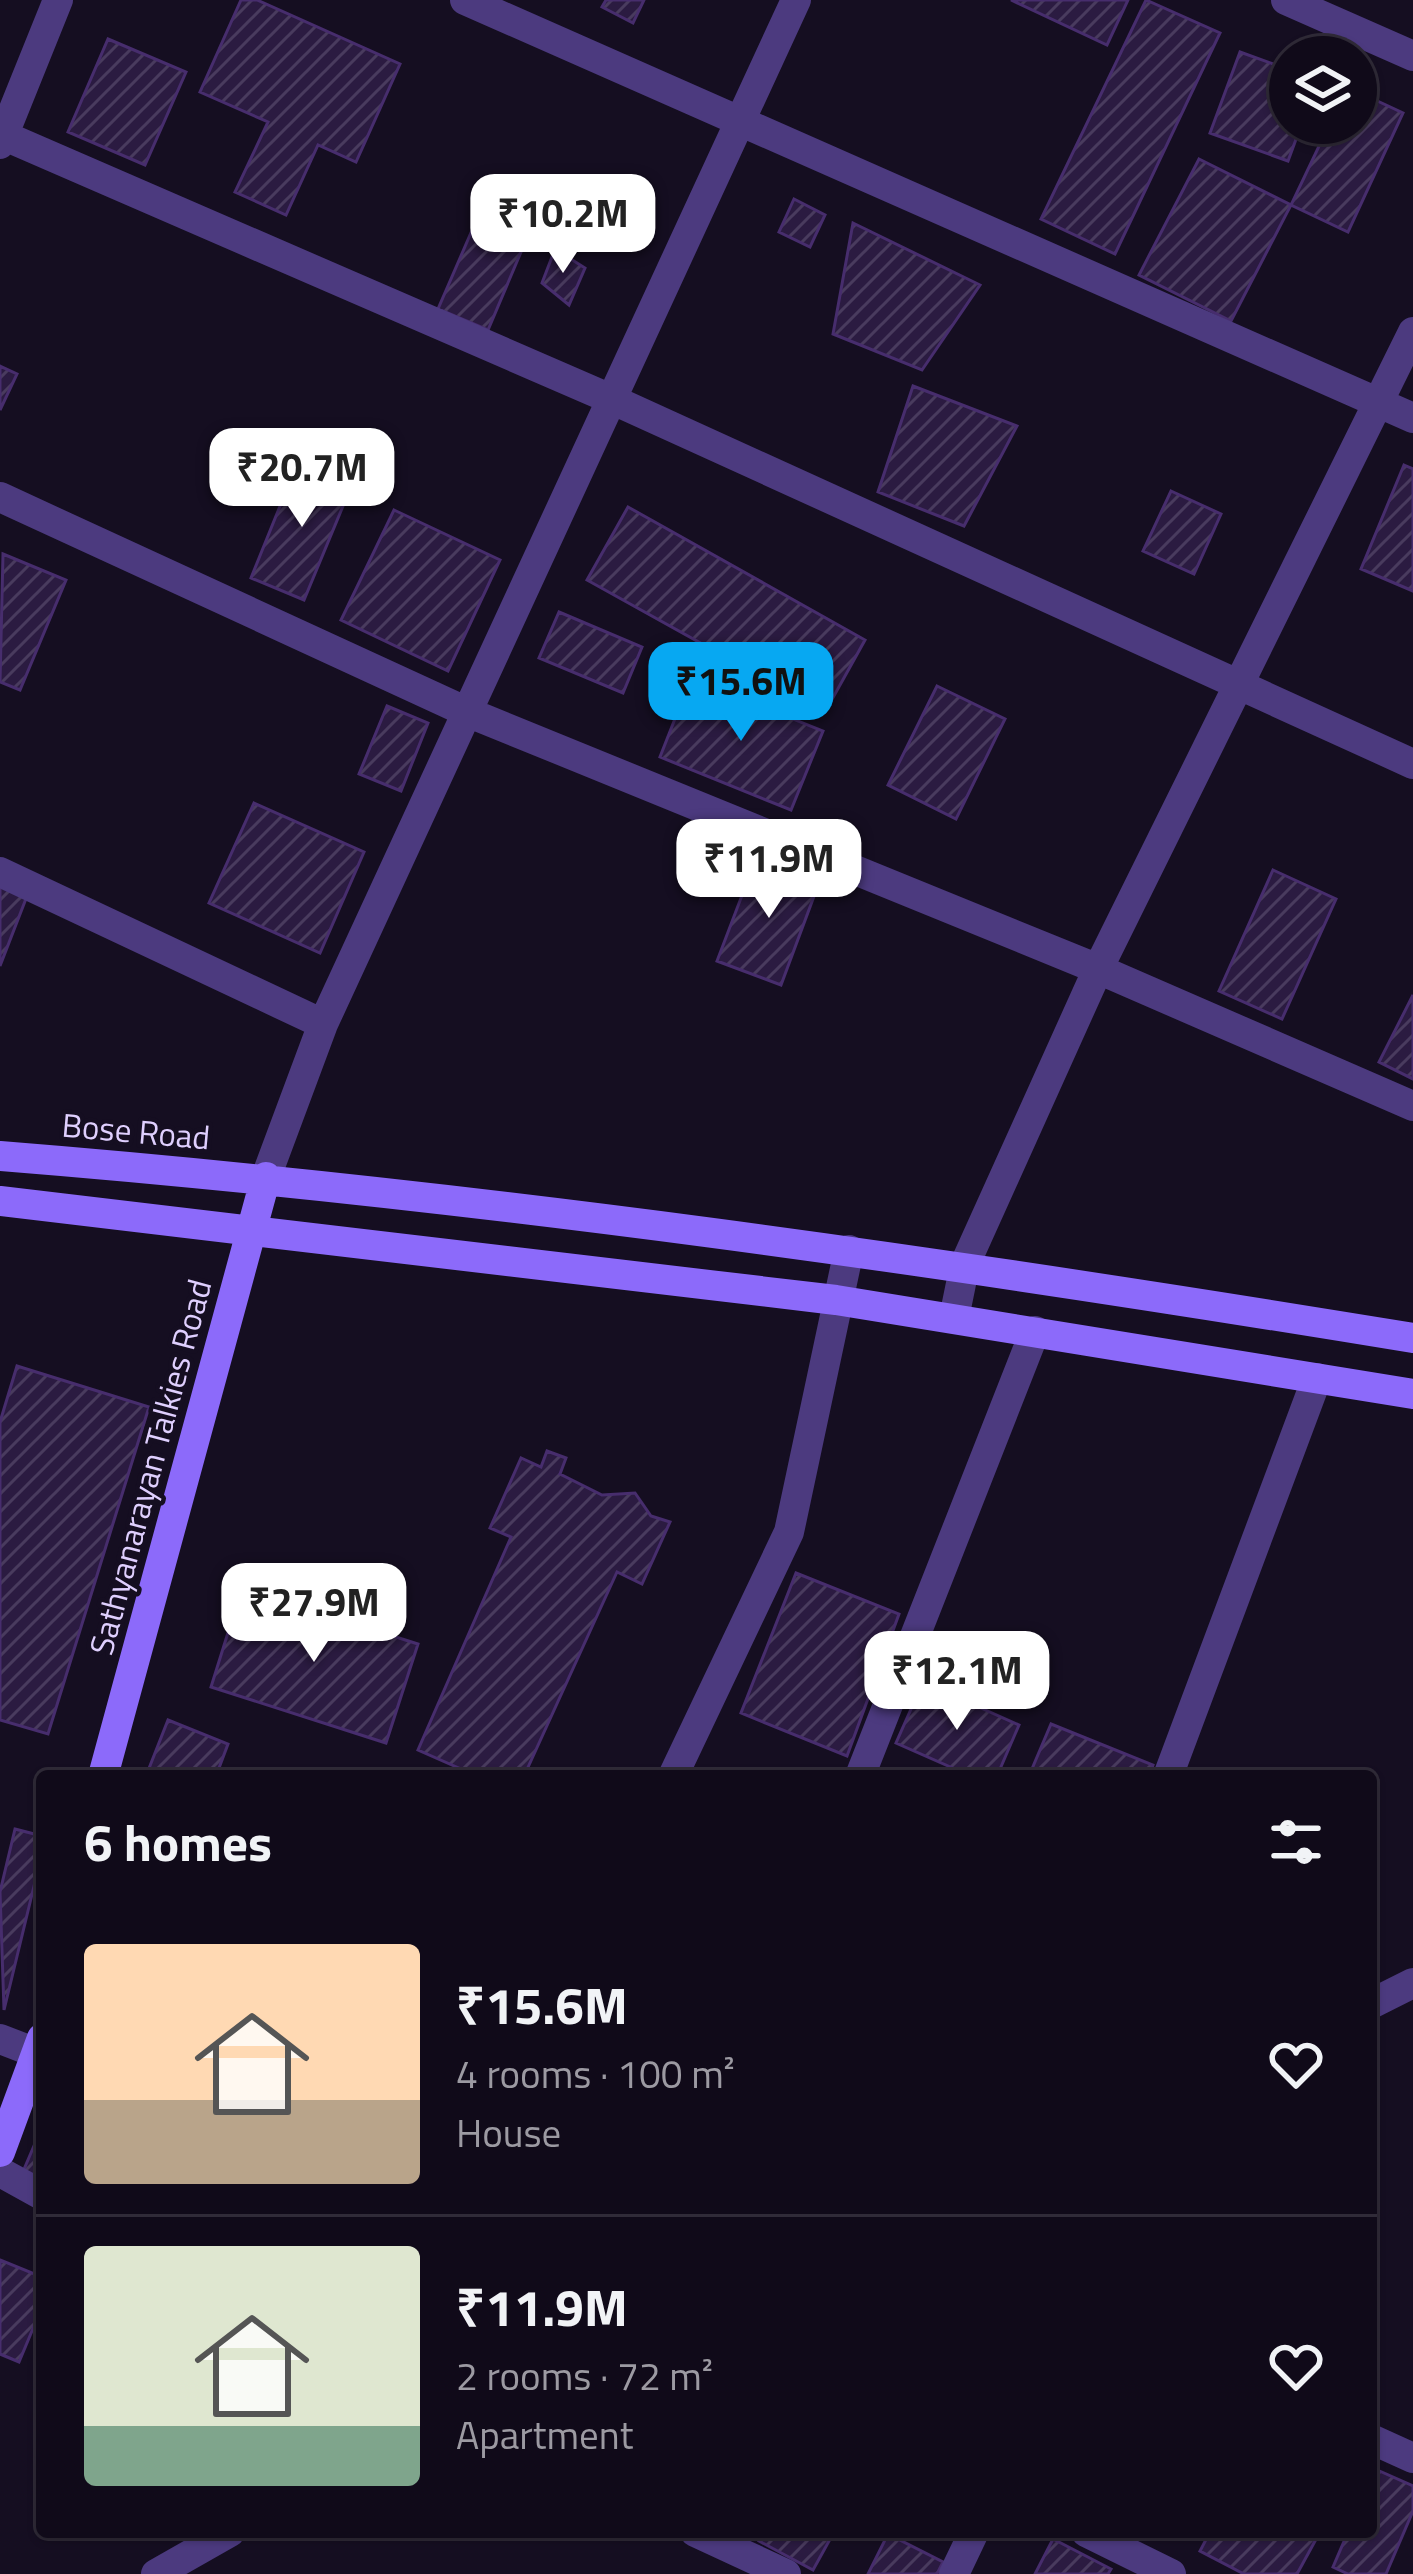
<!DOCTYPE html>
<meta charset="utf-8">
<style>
body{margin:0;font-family:"Titillium Web",sans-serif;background:#1e1826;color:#f1f3f6;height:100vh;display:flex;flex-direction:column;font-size:45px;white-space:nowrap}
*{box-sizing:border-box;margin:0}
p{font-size:39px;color:#9c9aa2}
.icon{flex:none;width:66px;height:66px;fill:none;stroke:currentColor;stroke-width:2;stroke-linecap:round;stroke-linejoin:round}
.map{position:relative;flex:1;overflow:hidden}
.sheet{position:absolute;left:36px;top:1770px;width:1341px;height:768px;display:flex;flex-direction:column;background:#100a19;border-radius:12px;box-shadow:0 3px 9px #0004,0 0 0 3px #302b38}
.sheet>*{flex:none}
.buttons{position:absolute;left:1269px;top:36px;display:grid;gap:24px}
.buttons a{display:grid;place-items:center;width:108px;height:108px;border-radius:50%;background:#100a19;box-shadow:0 3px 9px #0004,0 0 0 3px #302b38;font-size:60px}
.price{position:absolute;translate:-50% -102px;padding:0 27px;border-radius:24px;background:#fff;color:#222;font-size:39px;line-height:78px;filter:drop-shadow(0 3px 6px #0008)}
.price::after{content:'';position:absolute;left:50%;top:72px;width:36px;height:27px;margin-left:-18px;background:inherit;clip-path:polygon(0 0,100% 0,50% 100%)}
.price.selected{background:#07a8f2;color:#111}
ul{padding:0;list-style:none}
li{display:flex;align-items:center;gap:36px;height:300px;padding:0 48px}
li+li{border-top:3px solid #302b38}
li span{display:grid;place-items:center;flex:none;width:336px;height:240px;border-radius:12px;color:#555}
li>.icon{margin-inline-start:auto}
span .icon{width:144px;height:144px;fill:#fffc;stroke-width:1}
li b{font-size:51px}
h2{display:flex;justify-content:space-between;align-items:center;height:144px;padding:0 48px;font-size:51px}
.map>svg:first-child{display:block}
</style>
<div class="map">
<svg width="1413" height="2574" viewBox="0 0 1413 2574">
<defs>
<pattern id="building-hatch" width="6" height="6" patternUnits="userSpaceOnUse" patternTransform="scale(3)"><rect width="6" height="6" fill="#2b1b41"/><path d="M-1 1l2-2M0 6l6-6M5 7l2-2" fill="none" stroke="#493b5e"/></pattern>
</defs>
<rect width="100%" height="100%" fill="#150e21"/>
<!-- building -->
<path fill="url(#building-hatch)" stroke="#472d6d" stroke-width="3" d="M241,0H257L400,64L356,162L318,145L286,215L235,192L268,122L200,92Z
M606,0H644L633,23L602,7Z
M1011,0H1128L1107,45Z
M1146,0L1220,33L1115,254L1041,219Z
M108,39L186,72L145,165L68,132Z
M1240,52L1290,70V123H1302L1288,161L1210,133Z
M1356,91L1403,113L1348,232L1291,205L1330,123H1356Z
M1199,159L1291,205L1231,321L1139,275Z
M486,198L535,219L488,330L438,309Z
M794,199L825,215L810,247L779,232Z
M853,223L980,285L922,370L833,334Z
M555,249L585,268L569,305L542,283Z
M0,366L17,374L0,410Z
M913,386L1017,426L964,526L878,492Z
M299,459L353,482L304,600L251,578Z
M1404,465L1413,469V591L1361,569Z
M1171,491L1221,514L1194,574L1143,551Z
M628,507L865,640L825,712L587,580Z
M394,510L500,560L448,671L341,620Z
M3,554L66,580L20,690L0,682Z
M559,612L642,647L623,693L539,658Z
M691,678L823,731L791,810L660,757Z
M937,686L1005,719L956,819L888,785Z
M387,706L428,723L401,791L359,774Z
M254,803L364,852L320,953L209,903Z
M757,856L820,880L781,985L717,961Z
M1273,870L1336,899L1282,1019L1219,991Z
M0,885L27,896L0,966Z
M1413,995V1079L1379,1062Z
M17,1366L149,1407L48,1734L0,1720V1422Z
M547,1451L566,1458L560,1474L602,1495L635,1493L651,1516L670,1522L642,1584L617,1572L524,1776H477L418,1750L511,1537L490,1528L521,1458L541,1467Z
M796,1573L899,1614L847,1756L741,1713Z
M242,1588L418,1644L386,1743L211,1687Z
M923,1682L1019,1725L997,1776H971L896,1743Z
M168,1720L228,1744L216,1776H146Z
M1051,1724L1153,1765L1149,1776H1029Z
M15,1829L42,1836V1853L4,2010L0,1892Z
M42,2127V2183L22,2174Z
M0,2260L42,2277V2307L19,2362L0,2354Z
M1375,2469L1413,2486V2511L1386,2574H1348L1333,2567L1348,2532H1371Z
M764,2532H834L813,2570L759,2541Z
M1210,2532H1320L1297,2574H1244L1200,2551Z
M888,2534L943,2562L937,2574H868Z
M1053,2539L1111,2569L1108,2574H1035Z"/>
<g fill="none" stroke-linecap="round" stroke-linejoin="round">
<!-- minor -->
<path stroke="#4c3a7f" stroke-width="30" d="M465,0L1413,418
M1286,0L1413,56
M0,134L611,399L1413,764
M0,144L58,0
M0,497L467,712L1098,969L1413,1106
M0,872L323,1024
M266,1177L323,1024L796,0
M954,1318L965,1264L1098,969L1413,332
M673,1776L789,1532L849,1250
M860,1776L1035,1331
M1168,1776L1317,1378
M1371,2004L1413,1983
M0,2039L39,2054
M0,2172L42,2195
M1371,2439L1413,2458
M695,2532L786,2574
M1086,2532L1171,2574
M156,2574L230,2532
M954,2574L974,2532"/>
<!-- secondary -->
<path stroke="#8c6afa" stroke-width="30" d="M0,1156C474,1194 944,1261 1413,1338
M0,1201L836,1300L1413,1394
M103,1776L266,1177
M0,2152L42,2038"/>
</g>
<g text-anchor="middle" stroke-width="9" stroke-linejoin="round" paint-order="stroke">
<!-- street labels -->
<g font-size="33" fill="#dfcffe" stroke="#150e21">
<text transform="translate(136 1131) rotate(5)" y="12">Bose Road</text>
<text transform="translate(150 1467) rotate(-75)" y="12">Sathyanarayan Talkies Road</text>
</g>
</g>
</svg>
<div class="buttons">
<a><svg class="icon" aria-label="layers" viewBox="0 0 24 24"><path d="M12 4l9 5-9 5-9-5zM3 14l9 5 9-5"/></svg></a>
</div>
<b class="price" style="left:563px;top:276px">₹10.2M</b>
<b class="price" style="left:302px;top:530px">₹20.7M</b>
<b class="price selected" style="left:741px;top:744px">₹15.6M</b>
<b class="price" style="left:769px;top:921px">₹11.9M</b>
<b class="price" style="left:314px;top:1665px">₹27.9M</b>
<b class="price" style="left:957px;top:1733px">₹12.1M</b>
<section class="sheet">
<h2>6 homes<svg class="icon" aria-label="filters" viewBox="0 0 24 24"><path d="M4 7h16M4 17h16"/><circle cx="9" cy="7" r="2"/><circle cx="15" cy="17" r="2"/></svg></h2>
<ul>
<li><span style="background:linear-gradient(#ffd9b3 65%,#b9a48a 0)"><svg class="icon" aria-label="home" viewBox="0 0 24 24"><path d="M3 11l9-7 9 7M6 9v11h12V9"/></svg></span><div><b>₹15.6M</b><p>4 rooms · 100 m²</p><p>House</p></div><svg class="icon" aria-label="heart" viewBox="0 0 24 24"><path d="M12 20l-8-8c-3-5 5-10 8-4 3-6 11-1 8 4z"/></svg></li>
<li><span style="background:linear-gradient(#dfe7d0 75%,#7fa58c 0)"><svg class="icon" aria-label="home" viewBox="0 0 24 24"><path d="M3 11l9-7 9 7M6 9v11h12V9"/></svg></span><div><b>₹11.9M</b><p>2 rooms · 72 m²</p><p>Apartment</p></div><svg class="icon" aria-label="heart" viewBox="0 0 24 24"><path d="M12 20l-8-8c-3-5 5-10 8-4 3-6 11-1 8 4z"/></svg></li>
</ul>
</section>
</div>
